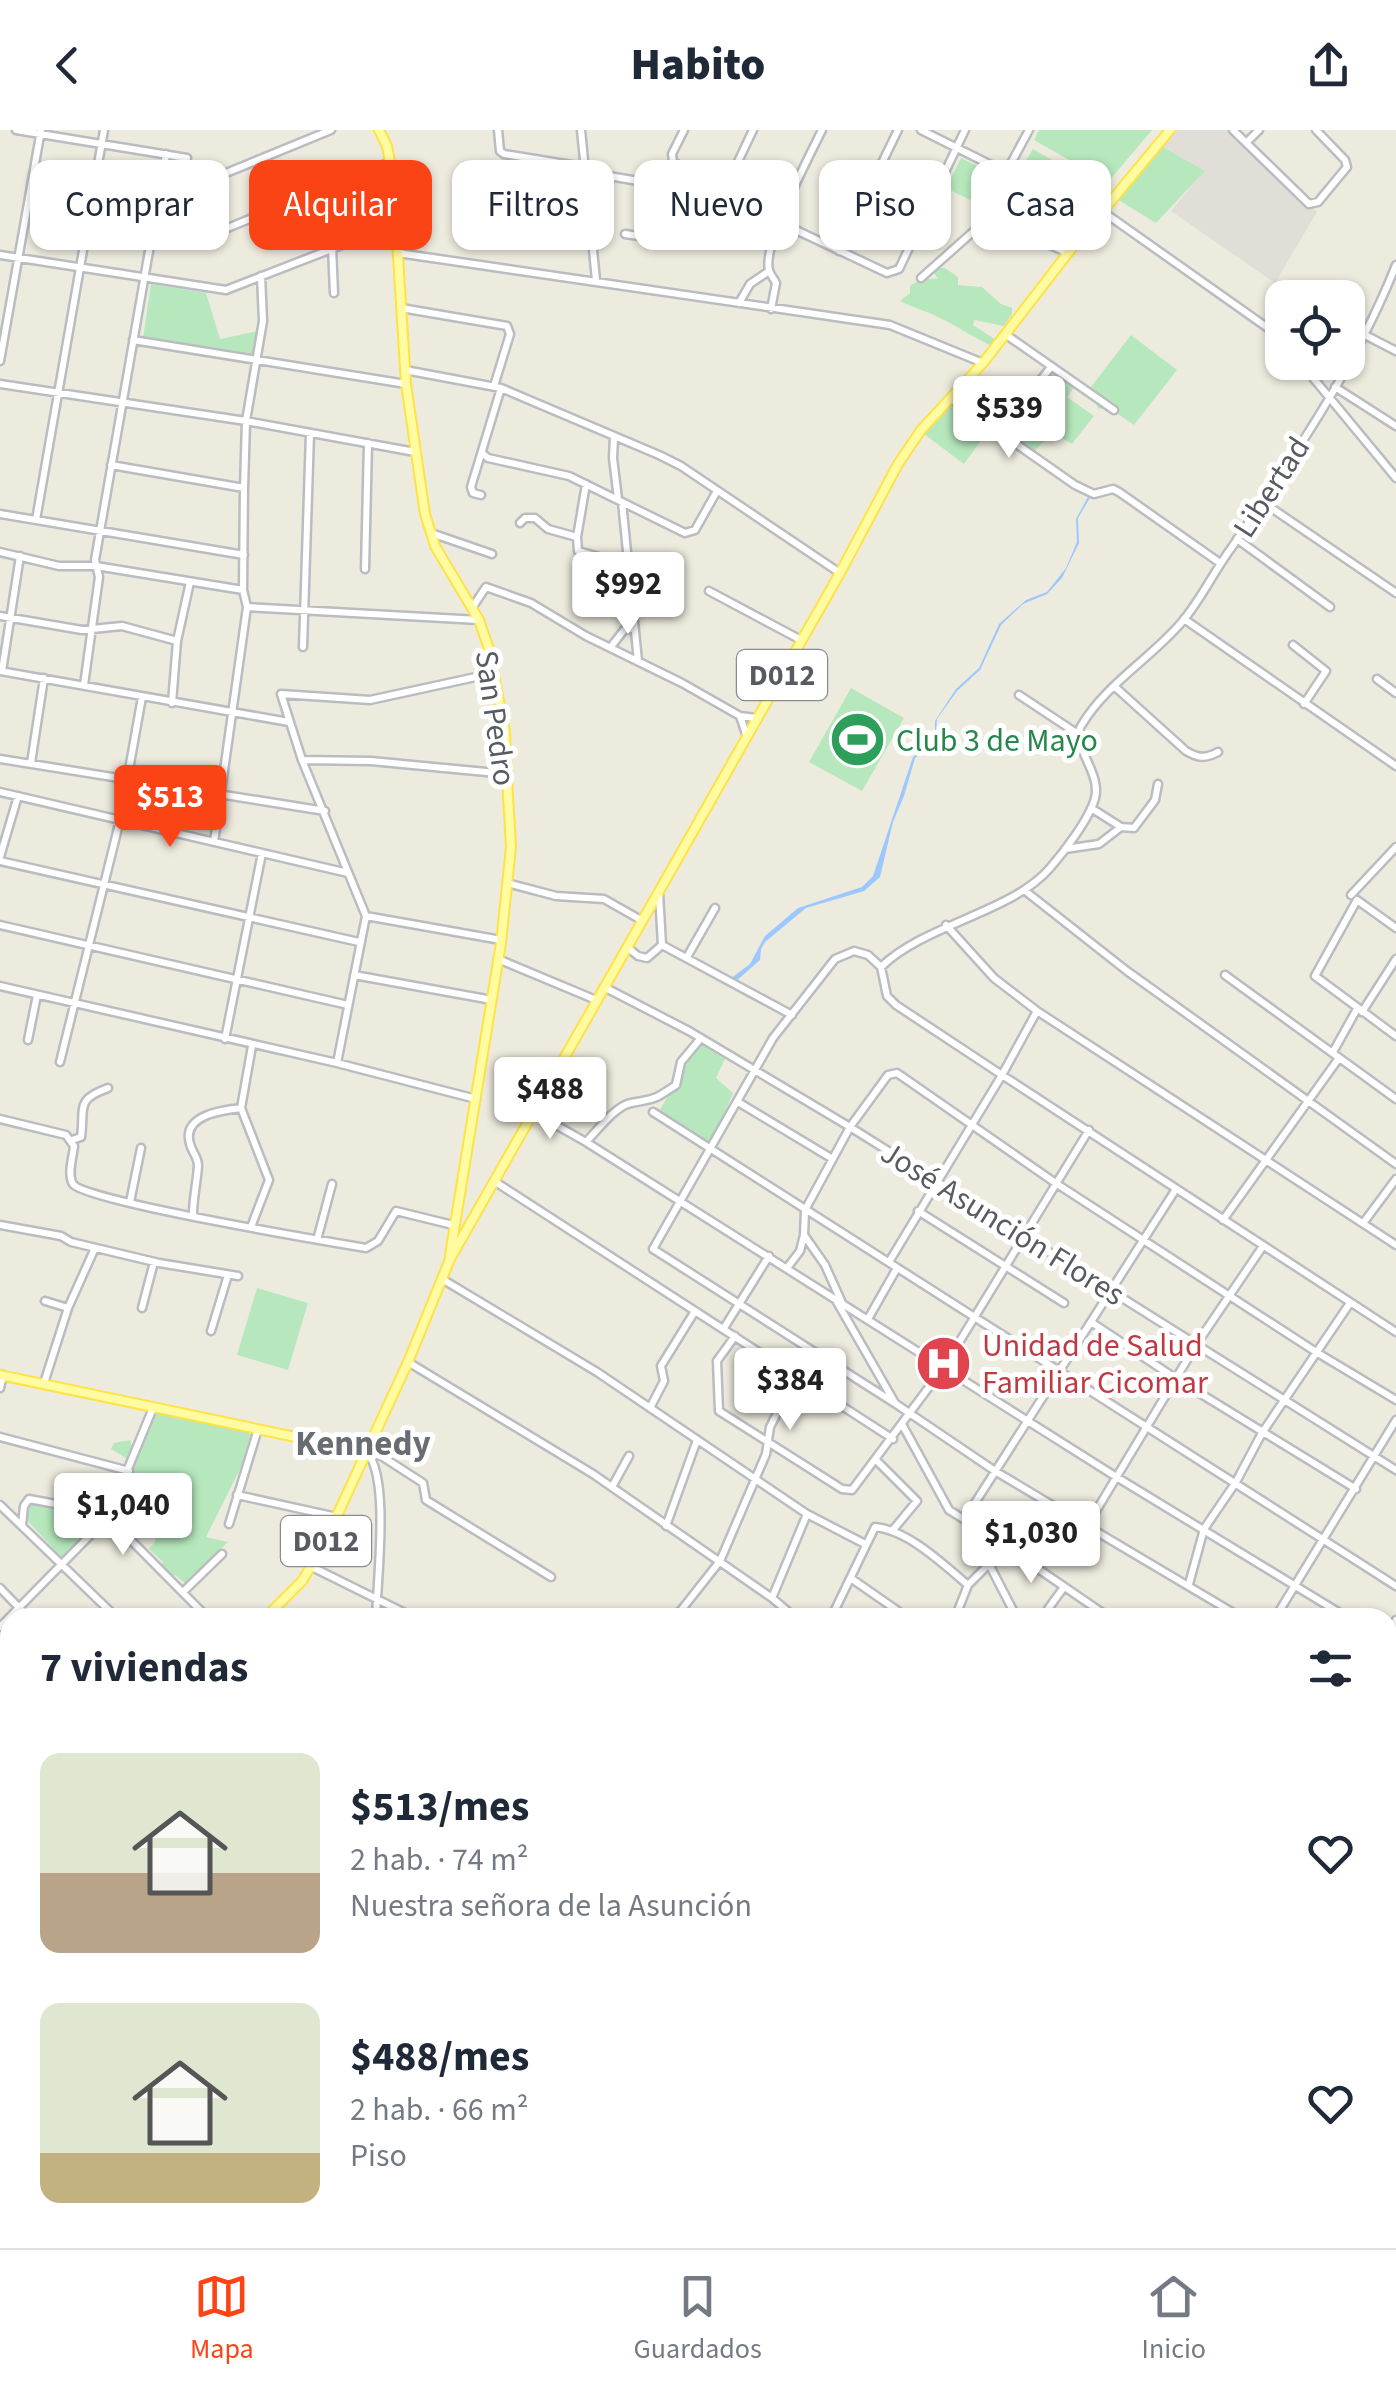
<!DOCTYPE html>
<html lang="es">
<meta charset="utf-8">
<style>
body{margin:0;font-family:"Source Sans 3",sans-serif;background:#f2f2f3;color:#1f2937;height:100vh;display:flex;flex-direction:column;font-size:38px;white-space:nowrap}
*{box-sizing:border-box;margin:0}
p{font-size:32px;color:#747a83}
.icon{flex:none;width:55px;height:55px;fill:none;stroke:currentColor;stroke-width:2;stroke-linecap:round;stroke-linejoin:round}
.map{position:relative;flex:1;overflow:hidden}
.drawer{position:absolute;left:0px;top:1478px;width:1398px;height:642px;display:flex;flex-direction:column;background:#fff;border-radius:30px 30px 0 0;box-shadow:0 2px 8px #0004}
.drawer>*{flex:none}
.guide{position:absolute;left:30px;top:30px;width:1338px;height:90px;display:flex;gap:20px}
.buttons{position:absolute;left:1265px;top:150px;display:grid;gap:20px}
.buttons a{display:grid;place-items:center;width:100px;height:100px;border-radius:20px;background:#fff;box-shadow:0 2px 8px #0004;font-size:50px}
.price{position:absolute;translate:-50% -85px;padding:0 22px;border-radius:10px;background:#fff;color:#222;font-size:32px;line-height:65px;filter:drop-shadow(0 2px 5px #0008)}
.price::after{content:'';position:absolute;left:50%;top:60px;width:30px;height:22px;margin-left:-15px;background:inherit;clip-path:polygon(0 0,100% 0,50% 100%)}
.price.active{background:#fb4416;color:#fff}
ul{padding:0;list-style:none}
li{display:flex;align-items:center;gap:30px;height:250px;padding:0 40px}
li span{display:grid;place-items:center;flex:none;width:280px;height:200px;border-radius:20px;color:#555}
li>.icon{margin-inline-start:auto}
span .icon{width:120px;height:120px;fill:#fffc;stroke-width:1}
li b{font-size:42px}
h2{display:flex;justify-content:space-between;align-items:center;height:120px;padding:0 40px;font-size:42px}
.tag{padding:0 35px;border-radius:20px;background:#fff;box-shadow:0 2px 8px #0004;font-size:35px;line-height:90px}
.tag.active{background:#fb4416;color:#fff}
header{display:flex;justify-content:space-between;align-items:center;height:130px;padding:0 40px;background:#fff;font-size:45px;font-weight:800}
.tabs{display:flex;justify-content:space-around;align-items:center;height:140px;border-top:2px solid #e0e1e3;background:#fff;font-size:28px;color:#747a83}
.tabs a{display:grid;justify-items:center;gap:5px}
.tabs .active{color:#fb4416}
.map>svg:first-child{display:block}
</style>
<header><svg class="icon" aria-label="back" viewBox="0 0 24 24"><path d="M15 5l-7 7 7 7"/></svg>Habito<svg class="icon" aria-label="share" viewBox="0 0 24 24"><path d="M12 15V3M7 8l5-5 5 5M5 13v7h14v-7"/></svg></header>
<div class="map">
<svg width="1396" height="2118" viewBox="0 0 1396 2118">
<rect width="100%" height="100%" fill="#edebde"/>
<!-- industrial -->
<path fill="#e0ded6" d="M1173,0H1231L1317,82L1275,153L1171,81L1204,41L1161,16Z"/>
<!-- green -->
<path fill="#b7e8bd" d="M1039,0H1152L1108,52L1034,10Z
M1161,16L1205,41L1156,93L1115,68Z
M1033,19L1066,38L1041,79L1009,59Z
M961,28L996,45L980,75L946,58Z
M938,138H945L958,147V155L982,157L1001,174L1012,178V184L1004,196L974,190L973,195L996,210L989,215C974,207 959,198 946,191C932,183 914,178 900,171L910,163V156C917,150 929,148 938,149L934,143Z
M151,154L206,163L220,209L258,201L255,225L143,208Z
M1131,205L1177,240L1134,295L1103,274L1102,279L1098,278L1096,273L1101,274L1087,262Z
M1053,239L1075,256L1067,267L1094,286L1072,314L1053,303L1032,323L1002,302L1031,269L1050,282L1059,272L1040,256Z
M953,272L990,298L964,334L924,304Z
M851,558L904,588L862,661L809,632Z
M699,913L725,929L716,948L733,963L711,1016L658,983Z
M257,1158L308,1173L288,1240L237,1225Z
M172,1278H179L211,1293L226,1288L249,1295L251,1300L244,1331L206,1407L228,1412L185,1453L175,1445L165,1449L157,1445L163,1432L149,1419L155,1412L156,1400L166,1402L165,1396L148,1391C132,1400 119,1394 106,1383L117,1355L123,1351L126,1328L111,1319L114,1313L130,1310L133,1320L157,1281L167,1285Z
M30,1372L103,1387L63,1429L25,1388Z"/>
<!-- water -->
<path fill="#9cc8ff" d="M1089,365L1091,366L1078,388L1079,413L1062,448L1047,464L1023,474L1001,495L980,540L957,561L937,589L935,612L915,628L904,666L893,692L880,747L864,761L806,778L765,812L761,819L760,830L735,852L730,849L750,834L765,806L798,778L862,757L873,746L913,627L935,609V591L956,559L979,538L999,494L1026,470L1047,462L1066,438L1077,412L1076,389Z"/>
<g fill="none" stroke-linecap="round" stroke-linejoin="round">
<defs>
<path id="minor" d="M16,0L187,28
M498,0L500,21L504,24L584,37
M581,0L596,150
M684,0L672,24L673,32L798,101L887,143L899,139L965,0
M921,0L1005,42
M1233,0L1309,74L1318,72L1347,37L1345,30L1316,0
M1246,13L1259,0
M585,42L680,58L712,54
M209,50L331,0
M660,54L669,46L673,32
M1102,81L1282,208
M155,86L198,93
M1008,96L1068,123
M225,99L390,32
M625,104L680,112L697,109L708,95L753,0
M332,117L334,163
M839,121L898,0
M398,123L890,195L983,233
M0,125L226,160L396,94
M921,148L975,100L1029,0
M739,173L750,154L769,141
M401,178L507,196L510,204L494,256
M771,179L776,153C774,148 770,145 769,140C762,115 810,25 822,0
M1005,204L1114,280
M1365,205L1396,221
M133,210L406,254
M0,231L41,0
M1300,232L1396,348
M405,240L501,258L659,325L681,336L840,443
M0,254L246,291L415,322
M1335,257L1396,296
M952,269L1075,355L1094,364L1113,359L1119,362L1220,433
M1000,302L1051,237
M614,307L613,328L618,369
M482,323L488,328L569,346L685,403L695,400L717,361
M111,335L244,358
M586,354L577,407L578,421L627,435
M481,365L473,363L471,357L501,258
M622,372L638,531
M1264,373L1396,463
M0,384L244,425
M36,390L104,0
M520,393L525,388H535L548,399L577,407
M431,403L492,424
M1237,409L1330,477
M0,422L59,436H96L243,460
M365,439L368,313
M709,461L801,510
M247,477L479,490
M472,478L486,457L531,473L586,506L682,553L740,586L756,588
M0,486L82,500L122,496L177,511
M1184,489L1396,636
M1293,515L1326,541L1304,574
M303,517L310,303
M610,518L624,500L633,498
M0,541L289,592
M2,541L20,426
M1377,549L1396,563
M84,555L99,447L95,430L166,24
M1114,556L1186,621C1198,628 1205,629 1218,622
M1019,565L1078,604
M172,573L177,511L190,452
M740,586L746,604
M0,629L325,681
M302,630L371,631L507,644
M31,633L44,548
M0,662L348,743
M1091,678L1121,697
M214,712L247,477L243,460L244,358L246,291L263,191L261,146
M1065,719L1099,714L1121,697L1134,698L1155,670L1158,654
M0,727L18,666
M0,731L359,812
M507,753L556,766L604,769L641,790
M1024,760L1127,841L1396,1034
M659,763L662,815L792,885
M1351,765L1396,717
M366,786L501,810
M0,795L348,875
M946,795L994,848L1037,881L1396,1115
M1396,798L1357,770L1315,846L1396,906
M627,817L638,826L647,828L662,815
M687,827L715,778
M498,829L596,870
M881,837L868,825L854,821L835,829L773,908L653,1119L896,1274L995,1341L1087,1396
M354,845L492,870
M1225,845L1396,969
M0,856L337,933L476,969
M604,857L689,901L850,997L1396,1340
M1037,881L1002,945L896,875L887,866L881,837C927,793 1011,783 1050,738C1064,722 1090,688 1095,668C1102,643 1070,614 1081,596C1106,554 1150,529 1181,493C1201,470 1214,441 1232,417C1293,328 1356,236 1396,135
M1362,882L1396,829
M225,909L262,723
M28,910L37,865
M1333,922L1357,879
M60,932L120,690L142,567
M337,933L366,786L302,630L281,564L370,570L494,543
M738,972L831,1028
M533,982L586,1012L1118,1348L1348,1488
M653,982L1396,1456
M0,989L66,1005L74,1016C73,1027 67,1044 73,1054C85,1071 330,1112 366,1118L378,1111L396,1081L453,1095
M72,1010L81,1007C85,977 75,970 108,958
M586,1012C597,1001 615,976 631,973C657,968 652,971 676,955L681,932L701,908
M494,1051L893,1309
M130,1072L141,1018
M918,1081L1064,1173
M193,1084C193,1068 197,1052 198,1036C198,1026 192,1023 190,1014C181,985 223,980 241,978
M1223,1090L1339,928
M1364,1092L1396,1049
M0,1095L61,1106L71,1112L159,1133L238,1146
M251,1097L269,1050L241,978L252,916
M317,1110L332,1054
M889,1132L1002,945L1396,1202
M787,1138L800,1121L804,1105
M442,1149L597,1242L807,1384L772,1468
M45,1171L68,1178
M837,1172L895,1273
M842,1173L825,1135L804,1105L805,1080L850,997L888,945L897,943L1057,1054L1316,1222L1396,1270
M142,1178L154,1132
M868,1189L897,1138
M1091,1192L1175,1248L1356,1359
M724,1198L769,1126
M211,1201L228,1145
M735,1206L717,1231L719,1281L842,1359L852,1360L944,1237L1089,1000
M408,1232L593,1344L772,1468L791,1484L789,1488
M44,1253L68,1178L95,1118
M0,1258L3,1245
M650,1278L664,1251L661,1236L695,1181
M903,1296L949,1380L973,1395L989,1434L1017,1488
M0,1307L129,1341
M369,1318L423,1353L426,1370L551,1447
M367,1322C390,1349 377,1449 376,1488
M876,1330L917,1371L892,1401
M612,1357L629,1326
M237,1365L337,1387
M0,1375L117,1488
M807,1384L865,1414
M966,1387L1176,1059
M229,1394L258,1299
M22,1395L24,1376L29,1369L99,1382L108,1387L208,1488
M974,1395L1110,1488
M666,1396L697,1310
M312,1437L415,1488
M852,1449L908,1488
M1189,1454L1204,1399L1236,1352L1262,1303L1350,1173
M0,1458L29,1488
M183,1462L222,1424
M680,1481L689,1488
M675,1488L720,1431L766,1324L770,1297L796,1246
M831,1488L875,1397C908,1400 943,1434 968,1455
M955,1488L968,1455L989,1434
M1049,1488L1048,1479L1064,1457
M1242,1488L1087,1396L1196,1215L1263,1116
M1275,1488L1396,1290
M0,1497L108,1387L153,1278
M1388,1504L1396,1490
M1388,1511L1396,1516
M0,1550L10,1561
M1388,1582L1396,1587
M0,1643L10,1653
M1388,1655L1396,1659
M1388,1716L1396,1701
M1388,1752L1396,1754
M1388,1825L1396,1827
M1388,1885H1396
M1388,1906L1396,1908
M1388,1971L1396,1973
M0,2022L10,2029
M0,2059L10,2066
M72,2110L83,2118
M283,2110L287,2118
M440,2110L453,2118
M487,2110V2118
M577,2110L587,2118
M883,2110L896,2118
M1005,2110L1019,2118
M1190,2110L1206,2118
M1349,2110L1354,2118
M1387,2110L1396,2112
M650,2118L654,2110
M718,2118L722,2110
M786,2118L791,2110
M865,2118L870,2110
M945,2118L950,2110
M1029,2118L1033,2110
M1116,2118L1121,2110"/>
<path id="major" d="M379,0L387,16L393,47L406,254L425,384L435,416L479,490L489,519L505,602L508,666L511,717L501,813L450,1125
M0,1245L367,1322
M265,1488L302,1451L322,1418L408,1232L450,1129L840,443L898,334L921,300L983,233L1068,123L1170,0
M0,1698L10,1691"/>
</defs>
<!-- minor casing -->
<use href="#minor" stroke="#babcc2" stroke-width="11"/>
<!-- major casing -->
<use href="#major" stroke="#ffe245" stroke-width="12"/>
<!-- minor -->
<use href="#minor" stroke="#fff" stroke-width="6"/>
<!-- major -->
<use href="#major" stroke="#fffba1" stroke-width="8"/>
</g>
<!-- icons -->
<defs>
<symbol id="stadium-disc" viewBox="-11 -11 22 22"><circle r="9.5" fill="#2e9e5b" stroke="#fff"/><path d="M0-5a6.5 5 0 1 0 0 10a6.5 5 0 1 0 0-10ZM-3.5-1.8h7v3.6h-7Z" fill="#fff"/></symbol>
<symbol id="hospital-disc" viewBox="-11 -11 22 22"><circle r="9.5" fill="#e0444e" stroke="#fff"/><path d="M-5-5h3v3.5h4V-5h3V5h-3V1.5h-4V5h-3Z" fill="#fff"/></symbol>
</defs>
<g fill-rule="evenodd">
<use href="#stadium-disc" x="826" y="578" width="63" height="63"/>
<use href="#hospital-disc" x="912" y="1202" width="63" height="63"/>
</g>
<g text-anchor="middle" stroke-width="10" stroke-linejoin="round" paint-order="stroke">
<!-- shield labels -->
<g fill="#fff" stroke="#8a8c91" stroke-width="2.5">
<rect x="737" y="520" width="90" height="50" rx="8"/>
<rect x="281" y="1386" width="90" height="50" rx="8"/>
</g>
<g font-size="30" font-weight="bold" fill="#585b62">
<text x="782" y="555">D012</text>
<text x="326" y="1421">D012</text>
</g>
<!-- street labels -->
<g font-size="32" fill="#585b62" stroke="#fff">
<text transform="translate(1271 357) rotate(-57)" y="11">Libertad</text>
<text transform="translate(496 588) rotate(82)" y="11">San Pedro</text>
<text transform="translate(1003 1093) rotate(32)" y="11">José Asunción Flores</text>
</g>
<!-- leisure labels -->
<g font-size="32" fill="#27864d" stroke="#fff" text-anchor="start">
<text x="896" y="621">Club 3 de Mayo</text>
</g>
<!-- health labels -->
<g font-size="32" fill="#be3a42" stroke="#fff" text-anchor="start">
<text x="982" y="1226">Unidad de Salud<tspan x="982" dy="37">Familiar Cicomar</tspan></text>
</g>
<!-- neighbourhood labels -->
<g font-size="35" font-weight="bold" fill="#686d74" stroke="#fff">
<text x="363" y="1325">Kennedy</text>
</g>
</g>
</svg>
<div class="buttons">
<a><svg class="icon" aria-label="locate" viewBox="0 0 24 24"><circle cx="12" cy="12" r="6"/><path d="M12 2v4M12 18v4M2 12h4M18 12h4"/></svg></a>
</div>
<b class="price" style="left:1009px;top:331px">$539</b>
<b class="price" style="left:628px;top:507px">$992</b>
<b class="price active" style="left:170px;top:720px">$513</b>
<b class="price" style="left:550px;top:1012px">$488</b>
<b class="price" style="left:790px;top:1303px">$384</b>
<b class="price" style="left:123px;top:1428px">$1,040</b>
<b class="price" style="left:1031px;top:1456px">$1,030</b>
<div class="guide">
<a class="tag">Comprar</a>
<a class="tag active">Alquilar</a>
<a class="tag">Filtros</a>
<a class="tag">Nuevo</a>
<a class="tag">Piso</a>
<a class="tag">Casa</a>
</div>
<section class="drawer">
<h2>7 viviendas<svg class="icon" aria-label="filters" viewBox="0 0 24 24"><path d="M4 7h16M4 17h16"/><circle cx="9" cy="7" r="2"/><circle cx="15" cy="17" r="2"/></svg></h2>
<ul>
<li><span style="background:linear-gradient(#dfe7d0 60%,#b9a48a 0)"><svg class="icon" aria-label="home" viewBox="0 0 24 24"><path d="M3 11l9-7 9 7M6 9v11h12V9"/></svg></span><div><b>$513/mes</b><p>2 hab. · 74 m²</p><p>Nuestra señora de la Asunción</p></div><svg class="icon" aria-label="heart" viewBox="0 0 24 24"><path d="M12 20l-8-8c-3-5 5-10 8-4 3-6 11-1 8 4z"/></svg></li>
<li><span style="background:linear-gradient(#dfe7d0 75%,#c2b280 0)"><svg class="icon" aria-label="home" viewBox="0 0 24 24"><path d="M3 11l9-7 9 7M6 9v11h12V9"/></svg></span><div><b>$488/mes</b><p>2 hab. · 66 m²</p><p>Piso</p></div><svg class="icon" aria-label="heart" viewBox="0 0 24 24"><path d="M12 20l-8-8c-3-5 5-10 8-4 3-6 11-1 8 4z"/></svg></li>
</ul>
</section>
</div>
<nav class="tabs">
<a class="active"><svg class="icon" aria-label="map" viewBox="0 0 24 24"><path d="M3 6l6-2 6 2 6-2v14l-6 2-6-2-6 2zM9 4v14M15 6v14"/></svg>Mapa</a>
<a><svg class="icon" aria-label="saved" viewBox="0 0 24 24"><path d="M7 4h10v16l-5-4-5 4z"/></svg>Guardados</a>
<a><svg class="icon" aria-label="home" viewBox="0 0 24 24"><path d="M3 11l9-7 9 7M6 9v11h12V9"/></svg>Inicio</a>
</nav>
